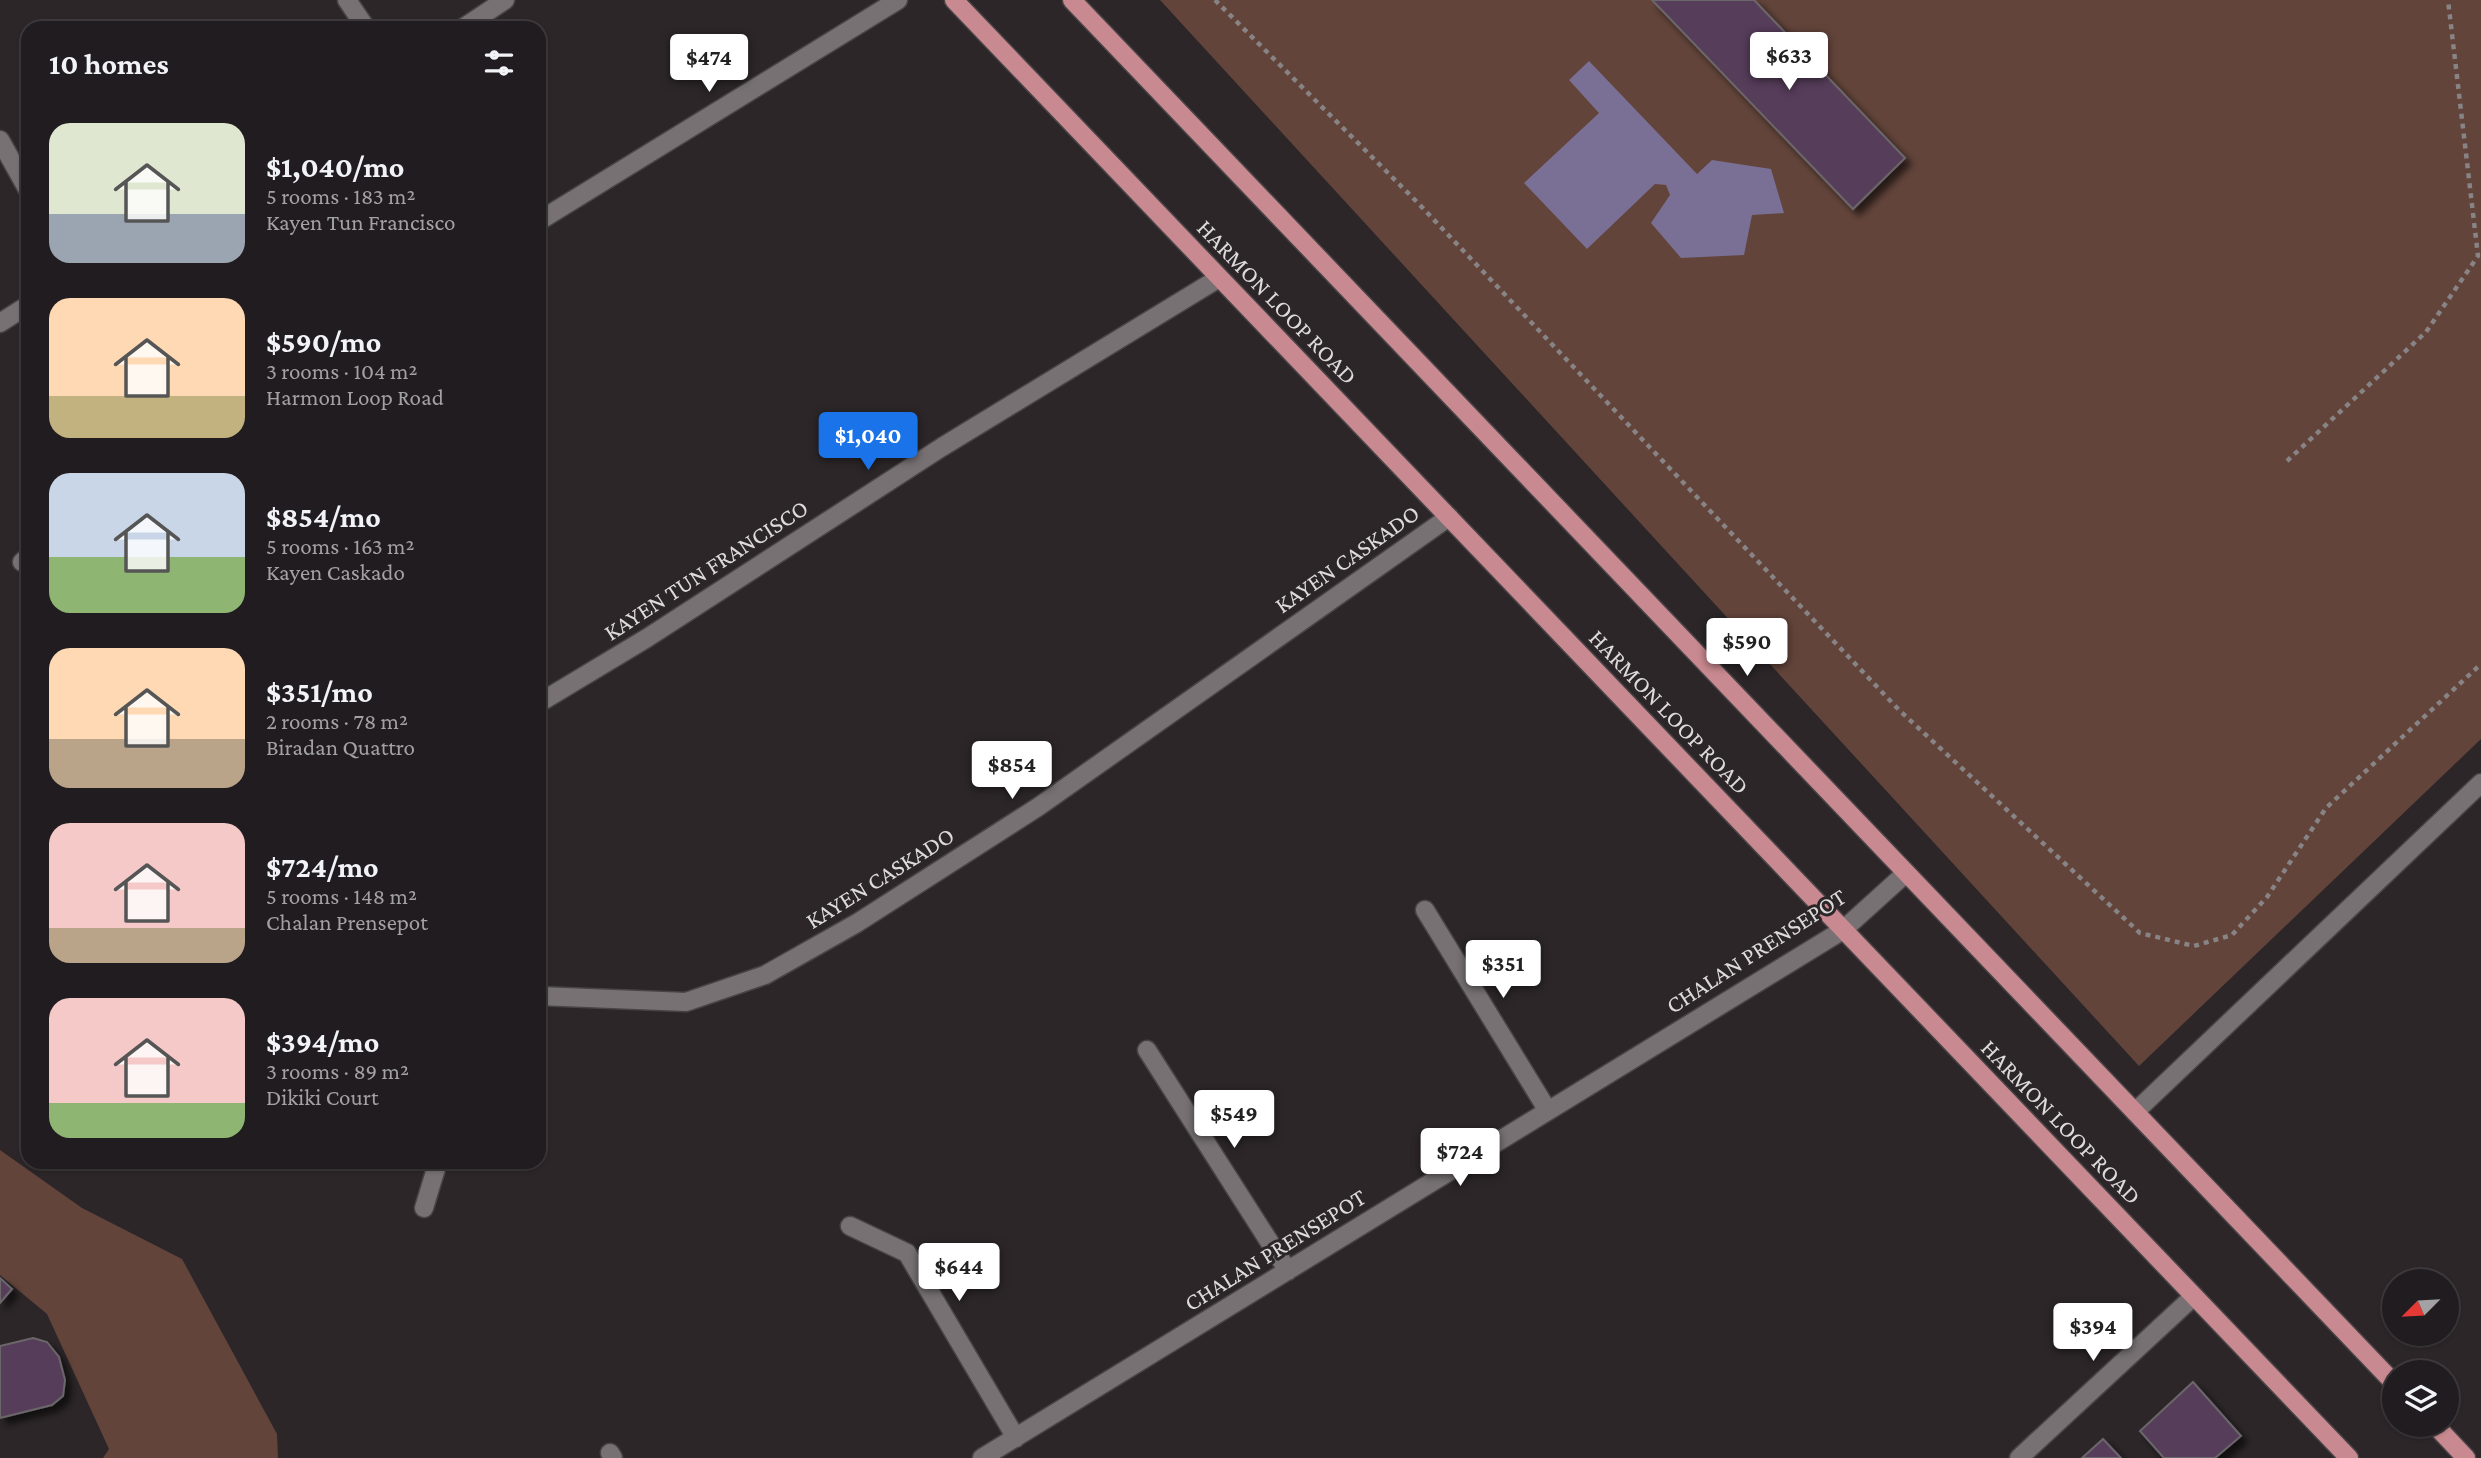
<!DOCTYPE html>
<meta charset="utf-8">
<style>
body{margin:0;font-family:"Crimson Pro",serif;background:#2d292c;color:#f1f3f6;height:100vh;display:flex;flex-direction:column;font-size:26px;white-space:nowrap}
*{box-sizing:border-box;margin:0}
p{font-size:23px;color:#a2a1a4}
.icon{flex:none;width:38px;height:38px;fill:none;stroke:currentColor;stroke-width:2;stroke-linecap:round;stroke-linejoin:round}
.map{position:relative;flex:1;overflow:hidden}
.drawer{position:absolute;left:21px;top:21px;width:525px;height:1148px;display:flex;flex-direction:column;background:#211c1f;border-radius:21px;box-shadow:0 2px 5px #0004,0 0 0 2px #3e3a3d}
.drawer>*{flex:none}
.needle{width:46px;rotate:246deg}
.buttons{position:absolute;left:2382px;top:1269px;display:grid;gap:14px}
.buttons a{display:grid;place-items:center;width:77px;height:77px;border-radius:50%;background:#211c1f;box-shadow:0 2px 5px #0004,0 0 0 2px #3e3a3d;font-size:35px}
.price{position:absolute;translate:-50% -60px;padding:0 16px;border-radius:7px;background:#fff;color:#222;font-size:23px;line-height:46px;filter:drop-shadow(0 2px 4px #0008)}
.price::after{content:'';position:absolute;left:50%;top:42px;width:21px;height:16px;margin-left:-10px;background:inherit;clip-path:polygon(0 0,100% 0,50% 100%)}
.price.selected{background:#1a73e8;color:#fff}
ul{padding:0;list-style:none}
li{display:flex;align-items:center;gap:21px;height:175px;padding:0 28px}
li span{display:grid;place-items:center;flex:none;width:196px;height:140px;border-radius:21px;color:#555}
li>.icon{margin-inline-start:auto}
span .icon{width:84px;height:84px;fill:#fffc;stroke-width:1}
li b{font-size:30px}
h2{display:flex;justify-content:space-between;align-items:center;height:84px;padding:0 28px;font-size:30px}
.map>svg:first-child{display:block}
</style>
<div class="map">
<svg width="2481" height="1458" viewBox="0 0 2481 1458">
<defs>
<filter id="shadow"><feDropShadow dx="6" dy="6" stdDeviation="3.5" flood-color="#0009"/></filter>
</defs>
<rect width="100%" height="100%" fill="#2c2629"/>
<!-- green -->
<path fill="#62443a" d="M1160,0H2481V739L2139,1066Z
M0,1150L82,1208L182,1259L277,1434L278,1458H103L109,1449L47,1314L0,1275Z"/>
<!-- water -->
<path fill="#7a6f94" d="M1589,61L1697,174L1712,160L1771,169L1784,213L1752,215L1744,255L1681,258L1651,223L1670,195L1666,185L1655,184L1587,249L1524,183L1599,113L1569,80Z"/>
<!-- building -->
<path fill="#573d5a" stroke="#6a666a" stroke-width="2" filter="url(#shadow)" d="M1652,0H1754L1905,158L1853,209Z
M0,1278L12,1289L0,1303Z
M33,1338L47,1342L59,1357L65,1380L63,1396L52,1405L0,1418V1346Z
M2193,1382L2241,1436L2215,1458H2164L2140,1431Z
M2103,1439L2121,1458H2082Z"/>
<g fill="none" stroke-linecap="round" stroke-linejoin="round">
<defs>
<path id="minor" d="M347,0L366,28
M463,28L505,0
M0,140L28,190
M539,221L898,0
M0,323L28,305
M22,562L28,557
M539,703L647,638L942,447L1219,278
M1425,910L1548,1111
M539,996L686,1002L765,975L857,923L1038,807L1449,517
M1147,1050L1288,1271
M2135,1112L2481,783
M424,1208L438,1162
M850,1226L907,1253L1016,1438
M610,1453L613,1458
M982,1458L1843,930L1906,873
M2019,1458L2194,1296"/>
<path id="major" d="M954,0L2349,1458
M1072,0L2394,1383
M2434,1424L2466,1458"/>
</defs>
<!-- minor casing -->
<use href="#minor" stroke="#484446" stroke-width="21"/>
<!-- major casing -->
<use href="#major" stroke="#484446" stroke-width="21"/>
<!-- path -->
<path stroke="#888385" stroke-width="4.5" stroke-dasharray="5 5" stroke-linecap="butt" d="M1215,0L1418,203L1899,710L2140,933L2194,946L2232,935L2267,897L2326,808L2481,664
M2287,461L2426,332L2478,256L2448,0"/>
<!-- minor -->
<use href="#minor" stroke="#777173" stroke-width="18"/>
<!-- major -->
<use href="#major" stroke="#c98990" stroke-width="18"/>
</g>
<g text-anchor="middle" stroke-width="6" stroke-linejoin="round" paint-order="stroke">
<!-- street labels -->
<g font-size="24" fill="#dddadb" stroke="#2c2629">
<text transform="translate(1277 302) rotate(46)" y="8">HARMON LOOP ROAD</text>
<text transform="translate(1347 559) rotate(-35)" y="8">KAYEN CASKADO</text>
<text transform="translate(706 570) rotate(-33)" y="8">KAYEN TUN FRANCISCO</text>
<text transform="translate(1669 712) rotate(46)" y="8">HARMON LOOP ROAD</text>
<text transform="translate(880 878) rotate(-32)" y="8">KAYEN CASKADO</text>
<text transform="translate(1756 951) rotate(-33)" y="8">CHALAN PRENSEPOT</text>
<text transform="translate(2061 1122) rotate(46)" y="8">HARMON LOOP ROAD</text>
<text transform="translate(1275 1250) rotate(-32)" y="8">CHALAN PRENSEPOT</text>
</g>
</g>
</svg>
<div class="buttons">
<a><svg class="needle" viewBox="-14 -14 28 28"><path d="M0-13l5 13h-10z" fill="#e53935"/><path d="M0 13l5-13h-10z" fill="#a2a1a4"/></svg></a>
<a><svg class="icon" aria-label="layers" viewBox="0 0 24 24"><path d="M12 4l9 5-9 5-9-5zM3 14l9 5 9-5"/></svg></a>
</div>
<b class="price" style="left:1789px;top:92px">$633</b>
<b class="price" style="left:709px;top:94px">$474</b>
<b class="price selected" style="left:868px;top:472px">$1,040</b>
<b class="price" style="left:1747px;top:678px">$590</b>
<b class="price" style="left:1012px;top:801px">$854</b>
<b class="price" style="left:1503px;top:1000px">$351</b>
<b class="price" style="left:1234px;top:1150px">$549</b>
<b class="price" style="left:1460px;top:1188px">$724</b>
<b class="price" style="left:959px;top:1303px">$644</b>
<b class="price" style="left:2093px;top:1363px">$394</b>
<section class="drawer">
<h2>10 homes<svg class="icon" aria-label="filters" viewBox="0 0 24 24"><path d="M4 7h16M4 17h16"/><circle cx="9" cy="7" r="2"/><circle cx="15" cy="17" r="2"/></svg></h2>
<ul>
<li><span style="background:linear-gradient(#dfe7d0 65%,#9aa5b1 0)"><svg class="icon" aria-label="home" viewBox="0 0 24 24"><path d="M3 11l9-7 9 7M6 9v11h12V9"/></svg></span><div><b>$1,040/mo</b><p>5 rooms · 183 m²</p><p>Kayen Tun Francisco</p></div></li>
<li><span style="background:linear-gradient(#ffd9b3 70%,#c2b280 0)"><svg class="icon" aria-label="home" viewBox="0 0 24 24"><path d="M3 11l9-7 9 7M6 9v11h12V9"/></svg></span><div><b>$590/mo</b><p>3 rooms · 104 m²</p><p>Harmon Loop Road</p></div></li>
<li><span style="background:linear-gradient(#c9d6e8 60%,#8fb573 0)"><svg class="icon" aria-label="home" viewBox="0 0 24 24"><path d="M3 11l9-7 9 7M6 9v11h12V9"/></svg></span><div><b>$854/mo</b><p>5 rooms · 163 m²</p><p>Kayen Caskado</p></div></li>
<li><span style="background:linear-gradient(#ffd9b3 65%,#b9a48a 0)"><svg class="icon" aria-label="home" viewBox="0 0 24 24"><path d="M3 11l9-7 9 7M6 9v11h12V9"/></svg></span><div><b>$351/mo</b><p>2 rooms · 78 m²</p><p>Biradan Quattro</p></div></li>
<li><span style="background:linear-gradient(#f6c9c9 75%,#b9a48a 0)"><svg class="icon" aria-label="home" viewBox="0 0 24 24"><path d="M3 11l9-7 9 7M6 9v11h12V9"/></svg></span><div><b>$724/mo</b><p>5 rooms · 148 m²</p><p>Chalan Prensepot</p></div></li>
<li><span style="background:linear-gradient(#f6c9c9 75%,#8fb573 0)"><svg class="icon" aria-label="home" viewBox="0 0 24 24"><path d="M3 11l9-7 9 7M6 9v11h12V9"/></svg></span><div><b>$394/mo</b><p>3 rooms · 89 m²</p><p>Dikiki Court</p></div></li>
</ul>
</section>
</div>
